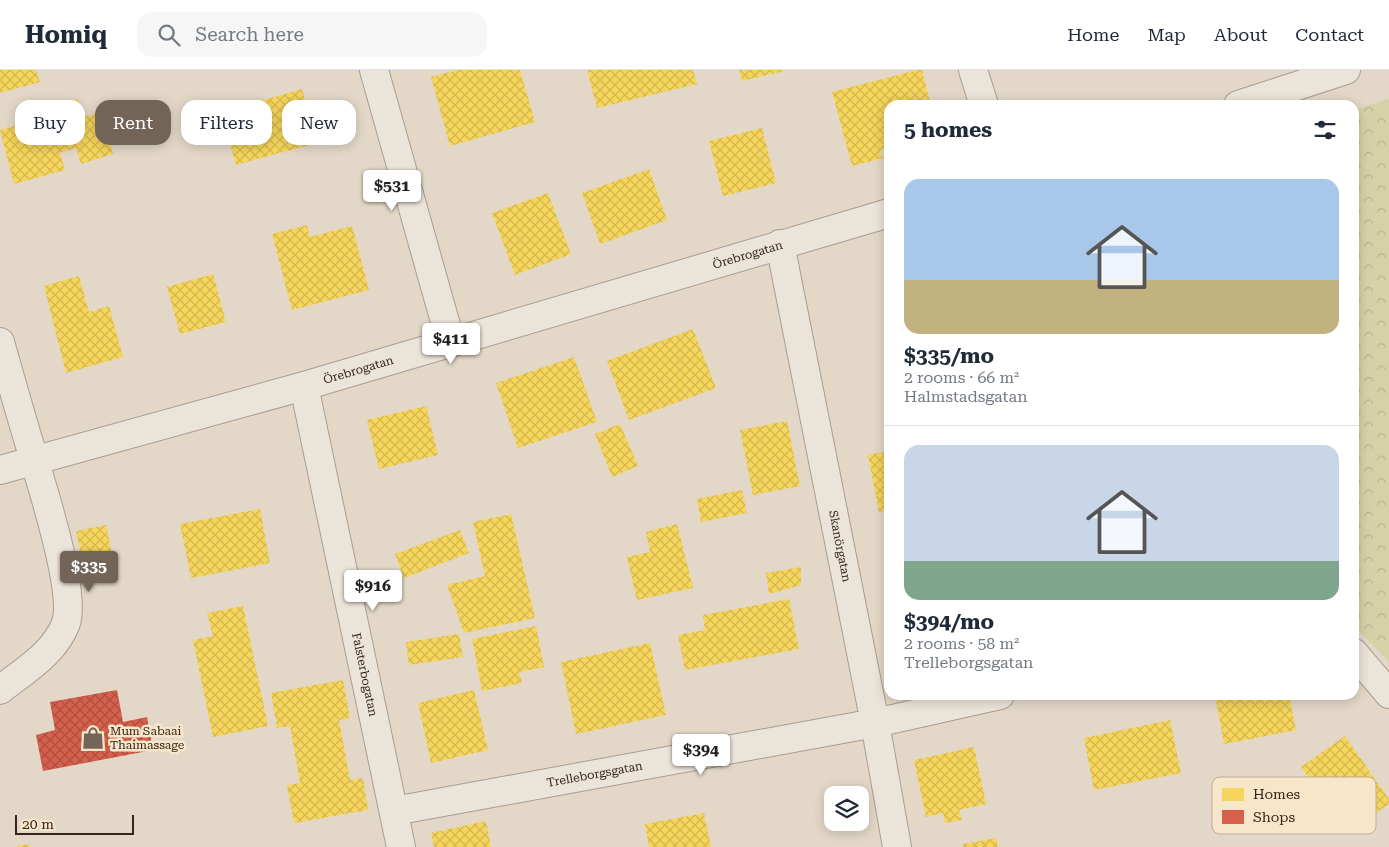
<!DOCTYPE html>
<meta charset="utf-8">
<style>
body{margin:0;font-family:"Roboto Serif",serif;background:#f6f6f7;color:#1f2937;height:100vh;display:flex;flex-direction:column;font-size:19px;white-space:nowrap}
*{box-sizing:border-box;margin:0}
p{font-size:16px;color:#747a83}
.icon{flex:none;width:28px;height:28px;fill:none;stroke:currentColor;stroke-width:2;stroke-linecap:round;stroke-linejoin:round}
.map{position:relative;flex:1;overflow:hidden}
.drawer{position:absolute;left:884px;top:30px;width:475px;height:600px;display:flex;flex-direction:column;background:#fff;border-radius:15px;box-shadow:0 2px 12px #0003}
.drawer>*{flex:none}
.guide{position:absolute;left:15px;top:30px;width:475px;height:45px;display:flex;gap:10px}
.controls{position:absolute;left:824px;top:716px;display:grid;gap:10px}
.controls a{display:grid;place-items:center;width:45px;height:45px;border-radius:10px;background:#fff;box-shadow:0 2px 12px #0003;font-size:25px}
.scale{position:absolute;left:15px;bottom:12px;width:119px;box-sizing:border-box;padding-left:5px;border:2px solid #35251a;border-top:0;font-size:14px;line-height:18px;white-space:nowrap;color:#35251a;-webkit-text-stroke:4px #f7e6ca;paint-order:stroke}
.price{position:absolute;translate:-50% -42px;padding:0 11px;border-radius:5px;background:#fff;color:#222;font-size:16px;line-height:32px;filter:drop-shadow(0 1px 2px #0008)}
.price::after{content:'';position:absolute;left:50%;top:30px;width:15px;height:11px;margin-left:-8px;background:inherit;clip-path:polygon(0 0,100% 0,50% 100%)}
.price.current{background:#726457;color:#fff}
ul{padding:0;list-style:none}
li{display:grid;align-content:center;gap:10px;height:265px;padding:0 20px}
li+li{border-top:1px solid #e0e1e3}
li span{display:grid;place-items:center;height:155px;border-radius:15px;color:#555}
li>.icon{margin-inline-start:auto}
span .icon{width:90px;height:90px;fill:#fffc;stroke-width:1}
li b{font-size:21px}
h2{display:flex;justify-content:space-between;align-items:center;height:60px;padding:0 20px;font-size:21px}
.chip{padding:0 18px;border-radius:15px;background:#fff;box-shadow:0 2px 12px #0003;font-size:18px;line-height:45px}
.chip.current{background:#726457;color:#fff}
header{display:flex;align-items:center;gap:30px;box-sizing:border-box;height:70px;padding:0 25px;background:#fff;border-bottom:1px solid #e0e1e3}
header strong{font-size:24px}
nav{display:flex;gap:28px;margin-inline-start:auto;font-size:18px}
.search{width:350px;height:45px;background:#f6f6f7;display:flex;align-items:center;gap:12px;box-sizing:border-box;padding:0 18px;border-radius:15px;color:#747a83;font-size:19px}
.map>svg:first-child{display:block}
</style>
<header>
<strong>Homiq</strong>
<div class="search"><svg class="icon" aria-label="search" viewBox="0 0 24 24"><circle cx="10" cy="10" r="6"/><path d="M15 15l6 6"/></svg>Search here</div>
<nav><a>Home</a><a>Map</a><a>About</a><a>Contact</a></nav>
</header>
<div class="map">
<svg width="1389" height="777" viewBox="0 0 1389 777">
<defs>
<pattern id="park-crowns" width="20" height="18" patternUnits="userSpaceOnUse" patternTransform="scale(1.25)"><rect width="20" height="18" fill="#d6d2a8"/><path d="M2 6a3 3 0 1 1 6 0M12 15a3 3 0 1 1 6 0" fill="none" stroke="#b8b490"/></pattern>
<pattern id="homes-cross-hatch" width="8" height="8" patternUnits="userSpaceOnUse" patternTransform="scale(1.25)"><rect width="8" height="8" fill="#f6d55c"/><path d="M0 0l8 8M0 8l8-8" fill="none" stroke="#d4b74f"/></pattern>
<pattern id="shops-cross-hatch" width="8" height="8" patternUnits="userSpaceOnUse" patternTransform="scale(1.25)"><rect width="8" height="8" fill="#d6604d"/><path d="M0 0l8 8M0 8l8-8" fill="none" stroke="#ae4f3f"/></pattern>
</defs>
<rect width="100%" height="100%" fill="#e3d8c7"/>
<!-- park -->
<path fill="url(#park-crowns)" d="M1389,29V592L1354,556V40Z"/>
<!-- homes -->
<path fill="url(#homes-cross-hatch)" d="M0,0H36L40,12L0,23Z
M457,0H520L535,52L450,76L431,7Z
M587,0H693L697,14L597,38Z
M739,0H784V1L742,11Z
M917,0H922L930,32L920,35H889V78L880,80L883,88L852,96L832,22Z
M302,19L317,73L236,95L221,42Z
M78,29L83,47L102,42L113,84L81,94L76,78L60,83L65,100L14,114L0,60L51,46L48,37Z
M762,58L776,113L723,126L709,71Z
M649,99L667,150L600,174L582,123Z
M548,123L571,184L515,205L492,143Z
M307,155L310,167L352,156L369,220L292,240L272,164Z
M213,204L226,252L180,264L167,217Z
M79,206L89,242L109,236L123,287L66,303L44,216Z
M693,259L716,318L629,350L607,291Z
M574,287L597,352L518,378L496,313Z
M426,336L438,385L379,399L367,350Z
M787,351L800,416L753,425L740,360Z
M620,354L638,396L612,407L595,364Z
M889,381V440L879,442L868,385Z
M742,420L747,443L701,452L697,429Z
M260,439L270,493L191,508L180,454Z
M511,444L535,548L464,563L447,515L485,506L473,452Z
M677,454L693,518L637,530L627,487L650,482L646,462Z
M106,455L112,483L82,489L76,461Z
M460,460L469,483L404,508L395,484Z
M801,497V515L769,524L766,503Z
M789,529L799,579L685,600L678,565L705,560L703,545Z
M243,536L268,656L213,667L193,570L213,566L207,543Z
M536,556L544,597L519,602L522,613L482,621L472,569Z
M459,564L463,587L409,595L406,572Z
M650,573L666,645L576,664L561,592Z
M343,610L350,648L339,650L350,710L363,708L368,740L294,753L287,715L300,713L290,656L277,658L271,623Z
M474,620L488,680L431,693L418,633Z
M1215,625H1289L1296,660L1224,674Z
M1170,650L1181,703L1094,720L1084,668Z
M1345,666L1389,729V734L1347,763L1301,697Z
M974,677L986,734L959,740L962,750L945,753L943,743L926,747L914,690Z
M704,743L711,777H649L645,754Z
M486,751L491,777H434L431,763Z
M996,768L998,777H963V774Z
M30,774V777H17V776Z"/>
<!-- shops -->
<path fill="url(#shops-cross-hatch)" d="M117,620L123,652L147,647L153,680L43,701L36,665L55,660L50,632Z"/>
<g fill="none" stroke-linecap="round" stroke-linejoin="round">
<defs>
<g id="minor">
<path d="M374,0L451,273"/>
<path d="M973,0L984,35"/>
<path d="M1238,35L1346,0"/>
<path id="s1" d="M780,174L875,653L897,777"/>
<path d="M0,272C11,311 22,350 34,389C44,423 76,522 66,553C55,583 24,601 0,620"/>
<path id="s2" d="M304,316L401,777"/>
<path id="s3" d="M0,400L304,316L889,143"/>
<path d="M1354,583L1389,624"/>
<path id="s4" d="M394,741L875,653L1000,625"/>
</g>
</defs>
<!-- minor casing -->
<use href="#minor" stroke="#a79d91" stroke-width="30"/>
<!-- minor -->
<use href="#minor" stroke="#ebe4d9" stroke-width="28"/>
</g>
<!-- icons -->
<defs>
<symbol id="shop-bare" viewBox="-9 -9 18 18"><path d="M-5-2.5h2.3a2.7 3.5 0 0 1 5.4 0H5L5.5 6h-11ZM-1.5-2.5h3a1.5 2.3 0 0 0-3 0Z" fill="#726457" stroke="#f7e6ca" stroke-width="2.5" paint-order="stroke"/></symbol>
</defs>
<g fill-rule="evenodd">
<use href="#shop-bare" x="77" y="652" width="32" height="32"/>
</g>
<g text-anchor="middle" stroke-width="5" stroke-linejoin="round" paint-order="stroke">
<!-- street labels -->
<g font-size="12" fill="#35251a" stroke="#f7e6ca">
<text dy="4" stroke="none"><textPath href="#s3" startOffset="778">Örebrogatan</textPath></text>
<text dy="4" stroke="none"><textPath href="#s3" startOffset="372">Örebrogatan</textPath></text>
<text dy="4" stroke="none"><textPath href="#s1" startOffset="308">Skanörgatan</textPath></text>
<text dy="4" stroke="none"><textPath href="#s2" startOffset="295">Falsterbogatan</textPath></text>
<text dy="4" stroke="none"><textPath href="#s4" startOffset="204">Trelleborgsgatan</textPath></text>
</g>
<!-- poi labels -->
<g font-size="12" fill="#35251a" stroke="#f7e6ca" text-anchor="start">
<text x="110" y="665">Mum Sabaai<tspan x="110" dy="14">Thaimassage</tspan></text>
</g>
</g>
<!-- legend -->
<rect x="1212" y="707" width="164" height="57" rx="8" fill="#f7e6ca" stroke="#bdac95" stroke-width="1"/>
<rect x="1222" y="718" width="22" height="13" fill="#f6d55c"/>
<rect x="1222" y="740" width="22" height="14" fill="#d6604d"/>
<g font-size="14" fill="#35251a">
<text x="1253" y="729">Homes</text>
<text x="1253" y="752">Shops</text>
</g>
</svg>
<div class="controls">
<a><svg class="icon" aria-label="layers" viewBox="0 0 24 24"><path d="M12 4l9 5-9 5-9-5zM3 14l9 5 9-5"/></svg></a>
</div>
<div class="scale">20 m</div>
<b class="price" style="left:392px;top:142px">$531</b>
<b class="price" style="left:451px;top:295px">$411</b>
<b class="price current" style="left:89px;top:523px">$335</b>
<b class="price" style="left:373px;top:542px">$916</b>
<b class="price" style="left:701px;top:706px">$394</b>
<div class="guide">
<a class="chip">Buy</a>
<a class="chip current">Rent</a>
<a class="chip">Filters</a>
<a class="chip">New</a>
</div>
<section class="drawer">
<h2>5 homes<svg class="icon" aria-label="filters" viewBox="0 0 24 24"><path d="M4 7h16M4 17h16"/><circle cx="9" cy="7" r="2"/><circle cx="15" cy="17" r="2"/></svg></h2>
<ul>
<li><span style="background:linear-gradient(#a9c7e8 65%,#c2b280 0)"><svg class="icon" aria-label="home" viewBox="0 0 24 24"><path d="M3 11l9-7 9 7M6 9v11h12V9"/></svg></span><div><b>$335/mo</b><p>2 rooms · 66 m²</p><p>Halmstadsgatan</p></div></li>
<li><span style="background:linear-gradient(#c9d6e8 75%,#7fa58c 0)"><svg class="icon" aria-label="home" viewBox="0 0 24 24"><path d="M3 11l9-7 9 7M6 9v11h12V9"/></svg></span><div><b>$394/mo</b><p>2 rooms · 58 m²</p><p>Trelleborgsgatan</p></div></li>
</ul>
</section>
</div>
